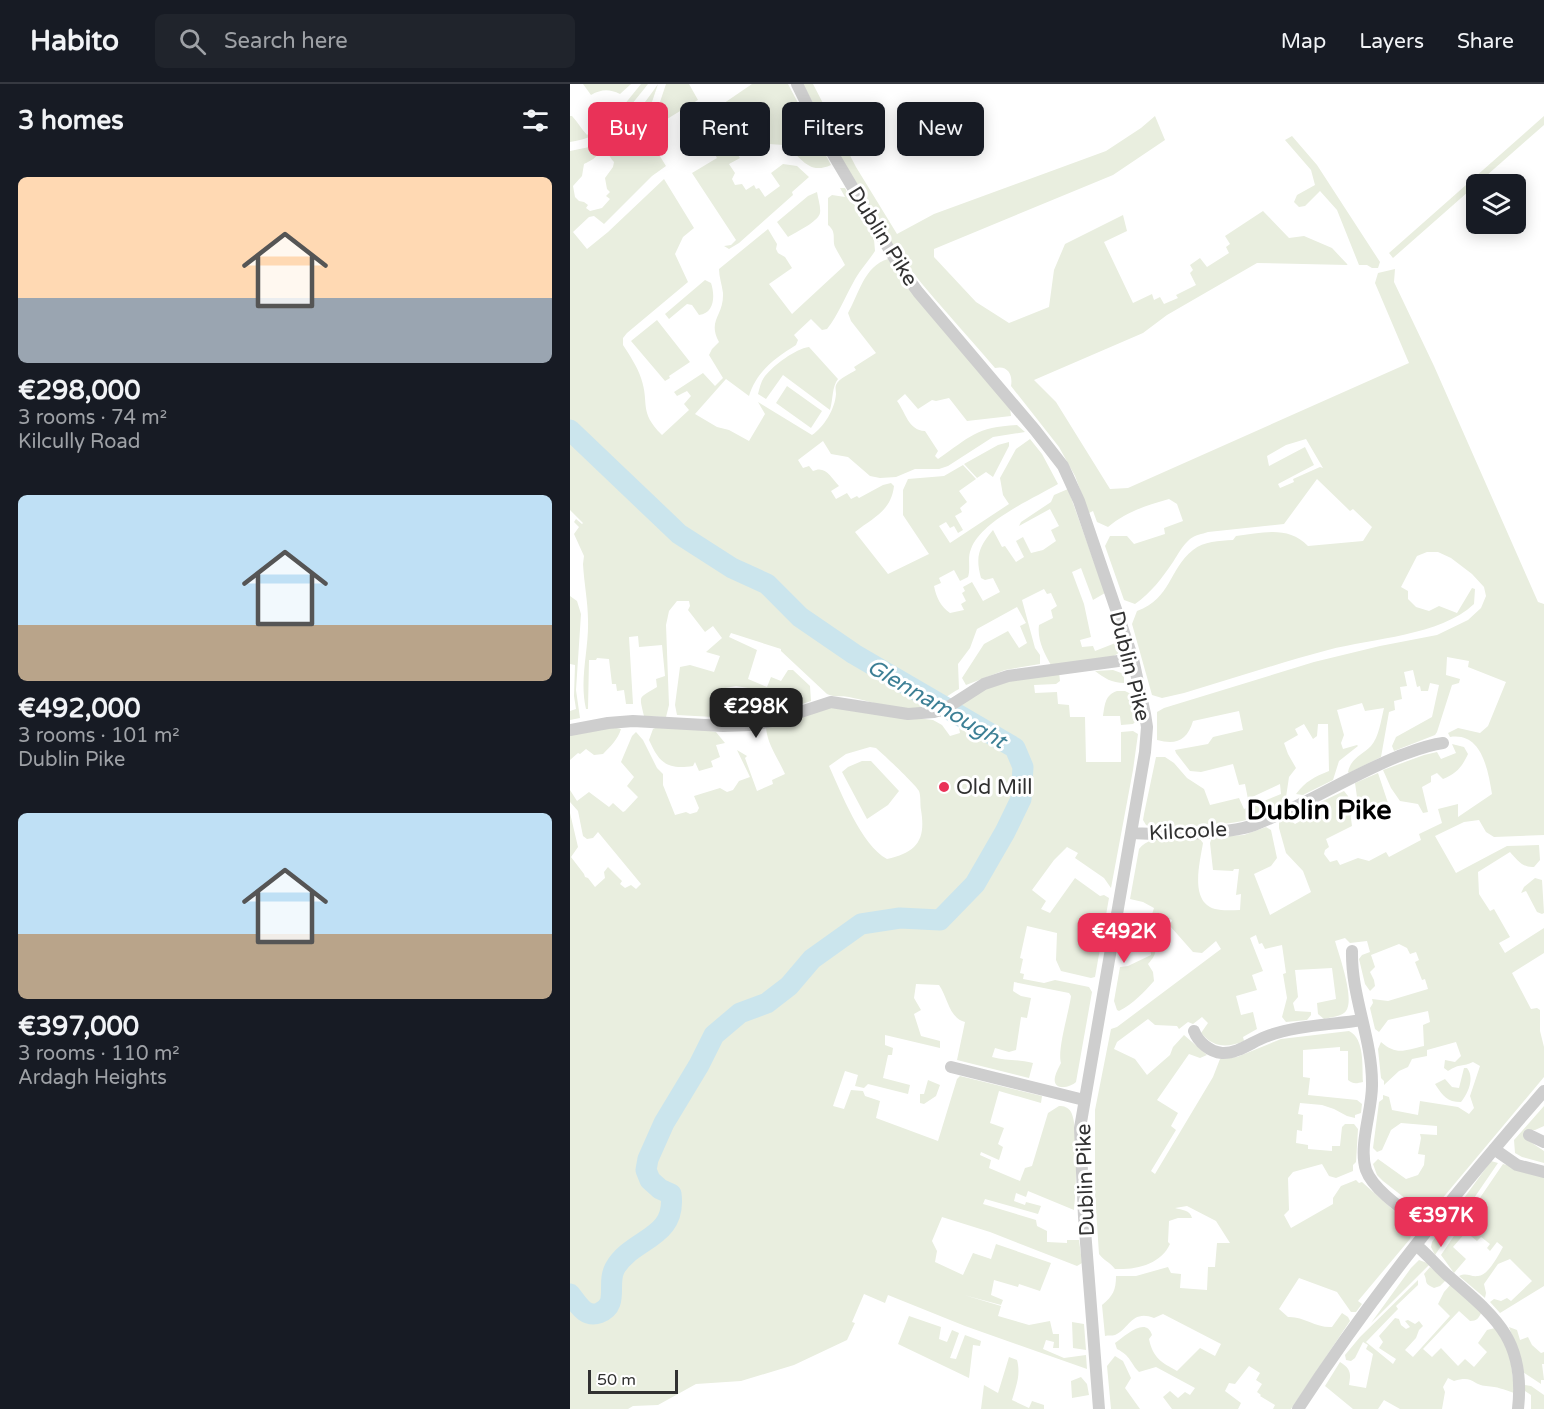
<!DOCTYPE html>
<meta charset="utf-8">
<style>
body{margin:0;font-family:"Varela Round",sans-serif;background:#20242c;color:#f1f3f6;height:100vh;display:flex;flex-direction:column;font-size:22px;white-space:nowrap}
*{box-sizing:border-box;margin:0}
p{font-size:20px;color:#9ea1a6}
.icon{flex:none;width:33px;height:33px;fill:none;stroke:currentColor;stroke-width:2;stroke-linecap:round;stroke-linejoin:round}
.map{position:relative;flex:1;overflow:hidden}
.panel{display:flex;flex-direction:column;background:#171b24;width:570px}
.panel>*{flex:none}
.top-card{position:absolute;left:18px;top:18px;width:570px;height:54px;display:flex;gap:12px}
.buttons{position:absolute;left:896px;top:90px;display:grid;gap:12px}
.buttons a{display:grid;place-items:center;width:60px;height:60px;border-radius:9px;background:#171b24;box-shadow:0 3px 15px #0003;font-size:30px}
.scale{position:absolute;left:18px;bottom:15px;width:90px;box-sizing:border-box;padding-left:6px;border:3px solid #313131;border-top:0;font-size:16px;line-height:21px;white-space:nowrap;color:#313131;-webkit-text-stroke:4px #fff;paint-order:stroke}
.price{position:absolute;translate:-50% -51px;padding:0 14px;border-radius:12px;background:#e93258;color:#fff;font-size:20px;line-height:39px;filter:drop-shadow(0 2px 3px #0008)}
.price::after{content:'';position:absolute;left:50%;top:36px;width:18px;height:14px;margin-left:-9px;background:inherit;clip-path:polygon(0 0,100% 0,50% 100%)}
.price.active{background:#222;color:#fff}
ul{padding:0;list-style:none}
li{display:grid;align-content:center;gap:12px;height:318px;padding:0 18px}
li span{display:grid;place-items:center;height:186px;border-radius:9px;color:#555}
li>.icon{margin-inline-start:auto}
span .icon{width:108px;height:108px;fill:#fffc;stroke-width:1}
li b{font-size:26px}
h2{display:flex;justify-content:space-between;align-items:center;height:72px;padding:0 18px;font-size:26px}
.tag{padding:0 21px;border-radius:9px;background:#171b24;box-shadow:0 3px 15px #0003;font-size:21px;line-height:54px}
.tag.active{background:#e93258;color:#fff}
header{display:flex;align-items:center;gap:36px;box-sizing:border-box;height:84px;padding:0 30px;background:#171b24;border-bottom:2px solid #363941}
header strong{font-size:28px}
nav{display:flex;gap:33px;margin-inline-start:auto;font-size:21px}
.search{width:420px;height:54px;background:#20242c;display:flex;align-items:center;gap:15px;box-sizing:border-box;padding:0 21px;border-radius:9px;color:#9ea1a6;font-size:22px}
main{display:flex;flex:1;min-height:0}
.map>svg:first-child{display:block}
</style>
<header>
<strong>Habito</strong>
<div class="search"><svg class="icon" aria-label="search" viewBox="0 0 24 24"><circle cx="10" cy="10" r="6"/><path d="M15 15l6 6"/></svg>Search here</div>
<nav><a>Map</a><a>Layers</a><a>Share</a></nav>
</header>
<main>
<section class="panel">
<h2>3 homes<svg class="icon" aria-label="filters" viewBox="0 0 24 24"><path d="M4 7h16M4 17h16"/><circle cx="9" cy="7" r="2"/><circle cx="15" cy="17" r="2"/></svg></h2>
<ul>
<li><span style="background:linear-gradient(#ffd9b3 65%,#9aa5b1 0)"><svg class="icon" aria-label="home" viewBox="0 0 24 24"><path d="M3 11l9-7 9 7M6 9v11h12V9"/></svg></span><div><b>€298,000</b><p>3 rooms · 74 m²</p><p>Kilcully Road</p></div></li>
<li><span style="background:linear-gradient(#bfe0f5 70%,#b9a48a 0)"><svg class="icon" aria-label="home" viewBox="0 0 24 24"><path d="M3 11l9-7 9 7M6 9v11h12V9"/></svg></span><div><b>€492,000</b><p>3 rooms · 101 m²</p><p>Dublin Pike</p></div></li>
<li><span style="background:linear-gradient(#bfe0f5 65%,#b9a48a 0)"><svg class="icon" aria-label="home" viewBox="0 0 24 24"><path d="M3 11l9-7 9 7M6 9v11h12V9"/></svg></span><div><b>€397,000</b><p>3 rooms · 110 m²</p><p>Ardagh Heights</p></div></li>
</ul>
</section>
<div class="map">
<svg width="974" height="1325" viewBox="0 0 974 1325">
<rect width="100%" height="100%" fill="#fff"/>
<!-- green -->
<path fill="#e9eedf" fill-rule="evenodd" d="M13,0H61L50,10C39,5 32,5 21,11Z
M71,0H78C56,28 37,53 0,58V32H2C8,38 11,45 17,51L54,21Z
M88,0L74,42L75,48L96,82L82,92L34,140L24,132L19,133L3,148L17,165L38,148L94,95L124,144L113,153L105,170L118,198L57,249L53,254V261C60,272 67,282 71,294C80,320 68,327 92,351L119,326L114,320L121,312L117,307L107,312L104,308L133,289L145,302L153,294L139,271L142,265L149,258C137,236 154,232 153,209C152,201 149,193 149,185L198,145L207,160L206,165L208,169L215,173L222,184L199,200L222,230L275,181C272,175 268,169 265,163C262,155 267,148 258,141V114L262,111L275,113L270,104H275L304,155L305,167C298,178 289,187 283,199C274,215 268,231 257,245L252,246L241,235L224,251L228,256L226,261C204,275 187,287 179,312L156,295L125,330L147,343L159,346L179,357L195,330L188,318L242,351C254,343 265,325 266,310C266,307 265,304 266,301C269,294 280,290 286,286L284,283L306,269L281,237L278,229C289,210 294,182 318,175L440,324L441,332L397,337L379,314L366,317L362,316L348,325L335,310L327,317C336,329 338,346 355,347L368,367L365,372L368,375C400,353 406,343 447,341L455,348L423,353L378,382L369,385H345L326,393L310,394L300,392L278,373L261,370L253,357L228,376L233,384L239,382L243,387C255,381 261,393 269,402L261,407L266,415L277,409L281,415L287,412L289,414L313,401L321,399L324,402C321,427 304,433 285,448L318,490L359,470L333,431V406L338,395L374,392L393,381L406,395L389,407L397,418L390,424L392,428L385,432L393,446L388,449L384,442L380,444L376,438L369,442L380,459L439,420L433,411L430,394L446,365L460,355L472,370L488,400C463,415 412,436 401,465C397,474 401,484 398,493L390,497L384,486L369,494L371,499L364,502C366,513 371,523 380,529L394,526L391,520L396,517L392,509L395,507L393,503L402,498L413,517L430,508L423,494L415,496L411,494C405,472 409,463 423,446L432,463L435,462L446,478L454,473L446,457L453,453L461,469L473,466L486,457L481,446L489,442L480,425L449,442L451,438L481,418L484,411L498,405L535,509L523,516L511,484L502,488L514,520L521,553L510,556L512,563L523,562L525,567L548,558L549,569L540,574L481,581C474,569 467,555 469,541L483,534L481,526L487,522L481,509L477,510L474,505L452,516L465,564L470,571V580L435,586L396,601L392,594L414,560L438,547L449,564L457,559L450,542L456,539L447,523L407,545L400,564L388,580L389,605C379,610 371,618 362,623C342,632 300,617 279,613C271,611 266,614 257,610L211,567V565L161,549L159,553L187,566L178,595L197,603L201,593L211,597L218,586H223L240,602L241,617L226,622L178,604L166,602L145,606L146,609L142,610L143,633L107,631L105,621L110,583L120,581L144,588L150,572L136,568L152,554L143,542L135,548L118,526L120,522L119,517H107L99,527L96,541L99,621L96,633L74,632C69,610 68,615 87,603L86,595L95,592L92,561L69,563L68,552L59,553L63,620H56L54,606L47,607L46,600H42L39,575L27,574L26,576H19L18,625H16C9,595 19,566 18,536C18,518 14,499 13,480L14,472L4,450L9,443L4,438L6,435L12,440L13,439L0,426V67L29,61C29,73 24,75 14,80L12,92L3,102L5,113L9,117L14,118L18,121L16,124L20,127L32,124L40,115L36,112L40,108L37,105L35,94L43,83L44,78C24,56 52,46 65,31C73,21 81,10 88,0Z
M96,0H119L128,16L89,40V21Z
M182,0H218L261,81C237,92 231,71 214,61L199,60L187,44L161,61L170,74L159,80L165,89L162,95L165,101L172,100L176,106L184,101L186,105L189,104L195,113L210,102L201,89L213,80L227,82L239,93L222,108L223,111L169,159L159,165L154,162L161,161L166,156L122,89L147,74L139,61L158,50L144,26Z
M233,0H243L286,83L327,150L364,130L536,67L571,44L585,32L595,56L543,91L364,165V173L406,218L439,239L479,223L484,186L495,160L553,131L557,147L534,158L563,219L582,210L584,216L590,213L594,220L608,214L606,211L626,201L620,189L623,186L620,181L630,174L637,183L659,169L656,163L660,160L655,152L693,127L719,154L734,152L762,164L778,181L687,179L597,231L573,249L464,296L486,318L540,405L558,404L839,279L805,199L808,189L825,185L824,198L864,282L968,518L974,520V751L924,753L916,748L909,736L894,738L865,752L886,789L937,762L969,761L970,776L964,783C953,784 947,776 940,768L908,788L909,810L920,827L924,825L940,853L929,859L935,869L974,844V869L942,889L961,925L967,924L970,926V947L974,963V993L866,1122L859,1127L850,1126L813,1097L807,1091L803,1080L808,1075L836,1095L848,1091L854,1081L855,1071L848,1070L851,1054L850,1050L867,1051V1042L831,1039L821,1046L812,1066L807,1068L803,1064L809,1018L813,1015V1011L819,1013L822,1026L848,1031L850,1017L888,1023L899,1030L904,1024L900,1012L910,982L903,978C893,983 890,979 878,987L874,984L875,976L885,978L891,972L886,958L857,966V972L842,975L838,983L829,987L814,1001V997L811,994L808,965L811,958C827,972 835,966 854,962L853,941L860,938L858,927L818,936L809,948L805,945L800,924L803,919L802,915L818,917L858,905L855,895L852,896L845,878L849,876L846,868L840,870L837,864L829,860L801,871L805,883L800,888L804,896L805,902L800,907L795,900L789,875L792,871L800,868L797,857L780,859L775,854L765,857C769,871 785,915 776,927C771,933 761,933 754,935L748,930L747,919L766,915L762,884L725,886L728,913L723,919L725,927L741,928V931L737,936L716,938L712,933L717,914L713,890L716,889L712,861L695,865L692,859L689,860L686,851L680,854L693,887L682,891L687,906L666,912L671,931L683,928L687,945L673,953L674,957C657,964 644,964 631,949L638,939L632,933L623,940L618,938L609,945L607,942L585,941L578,935L547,958L544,965L565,975L577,991L600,971L603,963L614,951L637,971L630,974L619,970L587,1016L608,1029L601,1042L606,1046L581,1087L585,1090L643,993L650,975L667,973L711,955L779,947C795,955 792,982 793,998C787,999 784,1001 778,996V967H770V963L733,966V993L740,994L738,1011L787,1016L792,1020L791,1029L785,1031V1034L777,1032L764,1025L752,1021L730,1019L728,1030L733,1031L732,1047L727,1046L726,1059L738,1061V1065L762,1067V1062H770L772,1043L775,1040H784L788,1045L786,1078L783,1081V1087L766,1094L759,1092L752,1080L723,1088L718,1094L719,1126L714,1131L721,1144L763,1120V1114L771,1102L786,1096L789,1099L792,1098L830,1132L842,1148L840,1155L788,1217L792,1220L786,1228H781L767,1208L729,1194L709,1225L718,1233C733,1232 746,1244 762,1243L772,1229L778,1233L780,1237L721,1325H703L705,1321L690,1312L691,1311L687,1308L692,1300L686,1296L690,1289L679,1282L665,1300L659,1299L655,1307L671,1319L668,1325H602L593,1313L600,1307L608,1314L615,1308L620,1311L625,1304L586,1283L569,1288C560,1279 561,1272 547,1265L545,1259C555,1252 576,1232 582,1251L579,1255C583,1274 591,1278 607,1287L630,1264L645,1272L651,1260L593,1230L584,1234C562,1225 559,1245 545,1251C542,1252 538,1251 535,1252L532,1221C543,1212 546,1206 546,1192H566L598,1183L601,1189L611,1190L610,1204L637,1206L638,1183H645L647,1159H660L646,1137L617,1122L605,1124C612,1126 620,1126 622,1134H608L599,1137L598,1158L600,1160C591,1180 567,1186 545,1185C540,1178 534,1177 529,1170L525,1110V1026L541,945L547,943L651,865L646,857L632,869L623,868L600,842L602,836L588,830C586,834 583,840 582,844C581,861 593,864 578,880L583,888L584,897C573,909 564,919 549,927L547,926L544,917L550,883L558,882L581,871L578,843L584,824L573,818L560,815L569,765C580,749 613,755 630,755L633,759C630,778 619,818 645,825C653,827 662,826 670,826L671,810L666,811L669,785H664L663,787L643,786L640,759L642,753L674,751L696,743L701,746L707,774L701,782L684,790L700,831L741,808L733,787L716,769L709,744V736L718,734L725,740L734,735V726L774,707L778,712L782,742L756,755L759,763L755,766L754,770L760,778L767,776L770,781L788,774L799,777L816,768L819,773L851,756L849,750L872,739L868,725L888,720V733L922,710C918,686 912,648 880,653L878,649L888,644L910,649L918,642L936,598L898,583L899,577L877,573L876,591L890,595L889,599L882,601L867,648L865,651L824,667L822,662L826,653L862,633L869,601L860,599L858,607H851L850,602L847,603L843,586L834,588L837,602L830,603L832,615L824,617L825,626L819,628L811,673L779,689L778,688C781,674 792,671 801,662C809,653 811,636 814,624L795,627L792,619L767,626L774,651L771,659L773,665L787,661L788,662L769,677L763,696L733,711L726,710C736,697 744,693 759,687L758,640H748L747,652L743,655L734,640L725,645L728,651L714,659L718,670L726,684L719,693L715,720C687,740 647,741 614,743C601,743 588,746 576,741L573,736L574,730L586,673H595L604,679L617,694L634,705L640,721L669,714L674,725L711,710L710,700L678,715L675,700L669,701L663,680L631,688L620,687L606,669L605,666L638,660L643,653L673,646L669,627L623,637C617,657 606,661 587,656V628L594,624L744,578L810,562L867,551L898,536L911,524L916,512L914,503L902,490L881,474L868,468H857L847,472L831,503L838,507V515L846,523L859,527L869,522L887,529L902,504L905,505L904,520C870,552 803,554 758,566C709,579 662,595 614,609L592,614L582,611L562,540L567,527C602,514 598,486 623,466C634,457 649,457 663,456L666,452C692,449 718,441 738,462L793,457L802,443L783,425L780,427L747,395L714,440L638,448C632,450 625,451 620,455C613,461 608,470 603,478C592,494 581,509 565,520L554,516L535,462L540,452H557L564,460L595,450L594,444L613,437L607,420L599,415C577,421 556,428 538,443L527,438L523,427L519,429L505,392L489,363L441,302C443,291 438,281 425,284C389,241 348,200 317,153C285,105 260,51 233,0ZM736,355L753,384L750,383L723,395L724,398L710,404L708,400L744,381L735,363L699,382L697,372L716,361Z
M974,32V41L823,174L819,169Z
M722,52L747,81L810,178L808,184H802L797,181H789L767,126L750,107L735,122L729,123L724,118L727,111L745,101L741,86L715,56Z
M247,108C248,115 251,123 250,129C248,138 226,148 218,153L207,138L238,112Z
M135,196L141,199C145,211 145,229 129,231L122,221L117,220L99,235L95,230Z
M87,236L120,278L99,292L100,294L95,297L61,257Z
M239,263L268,295C262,302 263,316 260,326L213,291L196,315L188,310C190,303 191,297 195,292C204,281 225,265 239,263Z
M217,302L252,327L241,344L206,319Z
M439,358V362L423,393L416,388L407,394L394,380L428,361Z
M0,512L7,517L11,530L6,606L10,634L0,636V627L6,625L4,612L5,581L0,580Z
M543,586L554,590V599C542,599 534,594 525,587Z
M489,588L490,597L486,600L464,601L465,609L487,608L488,620L499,621L500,633H515L516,678H551V648L563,647L568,650L563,686L541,804L534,794L505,774L508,769L497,763L484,776L462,806L476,817L471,825L480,829L505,794L530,812L534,811L539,814L525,893L521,894L491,887L486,876L487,849L457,842L450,874L453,875L450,889L454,890L453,895L474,899L485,896L519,903L522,908L506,998C500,1004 482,1007 485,993C486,988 489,983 491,979C487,966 499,928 501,912L499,909L444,898L443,907L451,912L461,914L457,934L451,933L446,966L439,968L425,964L422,973C436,977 449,975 463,979L459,994L387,976L395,938C379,934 378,914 369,901L346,900L344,914L351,926L344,930L351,952L370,957V964L315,951V961L323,964L322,971H318L313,994L340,1001L338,1010L298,1000L294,1004L285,1002L288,991L275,987L263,1022L274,1025L281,1006L293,1007L295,1012L310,1017L306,1034L368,1057L387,995L390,992L472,1012L471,1019L429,1007L420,1039L434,1044L428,1060L433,1063L429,1076L411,1068L410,1071L421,1076L419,1084L450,1097L455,1084L462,1082L478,1029L489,1022C494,1022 498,1023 501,1028C509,1042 506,1107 504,1126L458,1107L456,1113L446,1109L444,1117L455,1121L456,1118L471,1122L468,1130L415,1115L413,1120L466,1136L467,1142L477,1147V1158L497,1159V1156H509L512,1179L507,1182L420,1148L372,1133L362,1157L367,1167L365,1178L393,1191L403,1169L421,1175L426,1160L481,1179L470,1207L449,1200L448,1203L424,1196L421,1211L433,1216L431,1221L394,1211L431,1222L428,1232L459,1241L480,1237L483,1250H489V1264H483L484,1258L476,1256L473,1265L494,1274L516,1271L517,1285L395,1242L318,1211L315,1219L294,1210L282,1238L285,1239L277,1256L224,1281L171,1297L126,1300L88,1321L63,1322L58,1325H0V729L8,763L1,773L14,790L15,793L18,794L25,803L35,794L34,788L38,783L52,797L50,800L55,804L61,801L66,805L71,800L28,748L23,754L17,755L13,752L8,727L0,718V706L7,717L19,708L39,723L43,719L53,728L55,727L68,713L57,702L64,693L51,678L62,652L66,648L73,656L87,684L93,690V701L105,731L116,728L120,730L127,728L129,724L124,712L150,704L157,708L163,706L169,697L180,693L167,666L177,672L175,674L187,707L203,700L202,696L215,690C208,674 197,660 196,643L256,623L363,636L372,641L380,652L390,649C389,643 387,636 388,630C396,599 463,592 489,588ZM300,663L306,664C314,671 345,700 349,707C351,712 350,720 351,726C356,756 347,768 317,775C291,761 271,708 259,682L276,670Z
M547,607H555L561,610L567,636L563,640L551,641L550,632H533C535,620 535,611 547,607Z
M170,612C184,613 204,614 211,628L193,633L152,636V634H157V631L171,629Z
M43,643L51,645C48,655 40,663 33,670L24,671L16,665L10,670L8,669L0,676V650Z
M87,643L130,645L146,648L155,659L146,661L150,673L141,677L143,683L129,687L125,678L123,682C96,686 89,678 79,656L83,645Z
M882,660L894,663L898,670C892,683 886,690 873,695L867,689L861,692V698L852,703L858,728L853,729L848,720L830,717L821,704L813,686L854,671L867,668L871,675L886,669Z
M292,677H301L329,707L318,721L297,735L272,688L278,683Z
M808,689L819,722L815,727L794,738L790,734L785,699Z
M965,794L972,796L974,829L972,830L967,828L956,807L951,809L954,803Z
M894,984H897C905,994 898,1009 891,1018C877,1018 873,1012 865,1000L875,995L882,1003L889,1004Z
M358,996L370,1001L366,1012L354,1020L350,1019V1010H354Z
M974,1022V1042L965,1046H959L956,1055L974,1067V1079L952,1073L945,1069L944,1056Z
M921,1077L928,1079L865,1171L861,1163L862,1158Z
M933,1080L974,1092V1202L930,1229L920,1218L924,1215L931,1217L937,1214L941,1217L962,1197L940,1175L928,1180L914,1200L916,1209L915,1214L889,1192C897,1188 900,1193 908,1192C918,1192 929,1170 933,1163L927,1158L920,1167L917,1164L920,1160L911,1153L907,1157L896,1148L883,1163L896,1175L884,1189L871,1171Z
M849,1176L860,1180L801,1239L841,1184Z
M860,1183L876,1196L870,1202L864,1204C853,1199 858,1198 854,1190Z
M848,1196V1201L826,1222L828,1225L796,1258L823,1280L826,1275L809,1264L813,1258L809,1252L825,1234L829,1235L831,1241L836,1245L840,1243L835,1237L838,1236L845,1240L849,1237L853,1242L849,1246L846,1254L835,1266L843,1273L880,1232L868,1220L874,1208L881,1200L912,1227C909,1234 907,1237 900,1237L889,1227L853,1265L862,1273L871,1264L888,1282L895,1275L904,1283L917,1268L908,1259L917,1246L925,1244C941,1264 942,1283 944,1309C932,1305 929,1303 916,1302C902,1301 904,1291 884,1297L878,1294L873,1303L875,1308L872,1325H830L814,1316L808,1325H783L755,1302L770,1278C781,1285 781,1289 779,1301L796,1304L803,1270L796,1265L798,1261L793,1258L785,1274L781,1277L776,1276L775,1271L790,1253Z
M339,1232L371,1243L369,1255L377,1258L382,1246L389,1249L380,1274L386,1275L395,1251L411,1257L410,1262L403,1261L399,1294L328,1260Z
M502,1238L514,1240L516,1266L503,1264Z
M939,1243L947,1246L950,1256L958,1253L962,1261L971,1269L974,1268V1280H972L974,1296H971V1300L953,1288L951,1276Z
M545,1272L553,1277L561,1294L555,1304L570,1325H541L537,1282Z
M439,1273L447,1276C451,1291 446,1302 442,1316L459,1324L462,1317L474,1321V1325H411L414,1301L428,1309Z
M511,1293L517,1300L519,1311L502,1314L501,1297Z
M955,1301L961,1302L974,1311V1325H961V1311L955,1307Z"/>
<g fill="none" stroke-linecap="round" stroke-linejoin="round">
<!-- river -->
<path stroke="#cbe5ed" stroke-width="21" d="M0,346L109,450L162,484L197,500L230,533L284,570L445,664L453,683L451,715L435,748L405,800L370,836L330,834L291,840L242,875L219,902L197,919L170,929L144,951L129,981L94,1039L78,1075L76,1086L80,1096L90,1105L101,1110C107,1155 62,1154 45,1184C36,1200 50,1221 29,1229C15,1234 8,1220 0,1210"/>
<!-- minor -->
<path stroke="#cecece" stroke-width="12" d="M227,0L254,55L329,182L348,208L465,346L493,382L509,417L563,575L575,630L577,643L575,668L510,1044L514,1133L529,1325
M0,646L38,639L63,637L153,642L181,641L206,636L261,618L338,630L364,628L375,625L414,600L438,592L563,575
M561,749C592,751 656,751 684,741C734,722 779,692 829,672C843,667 857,661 873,659
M782,867C781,912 802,954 802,999C803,1025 788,1061 796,1086C804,1108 840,1130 859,1145
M624,947C628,958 640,968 652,969C667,970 682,958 695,953C725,941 761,941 792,936
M381,983L514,1016
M959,1051L974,1058
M924,1065L947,1081L974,1088
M846,1161C857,1170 866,1181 876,1190C924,1232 956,1254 948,1325
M728,1325C801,1212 886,1108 974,1007"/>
</g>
<!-- markers -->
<circle fill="#e93258" stroke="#fff" stroke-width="2" cx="374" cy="703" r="6"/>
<g text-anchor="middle" stroke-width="6" stroke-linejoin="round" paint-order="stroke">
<!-- street labels -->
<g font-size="21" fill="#313131" stroke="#fff">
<text transform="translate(313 152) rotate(58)" y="7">Dublin Pike</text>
<text transform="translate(560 582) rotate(76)" y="7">Dublin Pike</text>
<text transform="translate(618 747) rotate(-3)" y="7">Kilcoole</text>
<text transform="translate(515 1096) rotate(-92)" y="7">Dublin Pike</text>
</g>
<!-- poi labels -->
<g font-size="21" fill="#313131" stroke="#fff" text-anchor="start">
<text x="386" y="710">Old Mill</text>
</g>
<!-- water labels -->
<g font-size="22" font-style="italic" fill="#3c7f95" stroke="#fff">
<text transform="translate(367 619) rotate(30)" y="8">Glennamought</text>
</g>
<!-- district labels -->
<g font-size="27" font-weight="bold" fill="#000" stroke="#fff">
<text x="749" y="735">Dublin Pike</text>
</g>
</g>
</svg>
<div class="buttons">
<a><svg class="icon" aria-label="layers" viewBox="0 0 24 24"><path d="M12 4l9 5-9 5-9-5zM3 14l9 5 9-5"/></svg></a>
</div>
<div class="scale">50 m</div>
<b class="price active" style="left:186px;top:655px">€298K</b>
<b class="price" style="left:554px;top:880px">€492K</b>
<b class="price" style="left:871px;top:1164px">€397K</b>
<div class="top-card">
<a class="tag active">Buy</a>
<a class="tag">Rent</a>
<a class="tag">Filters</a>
<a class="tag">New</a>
</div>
</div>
</main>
